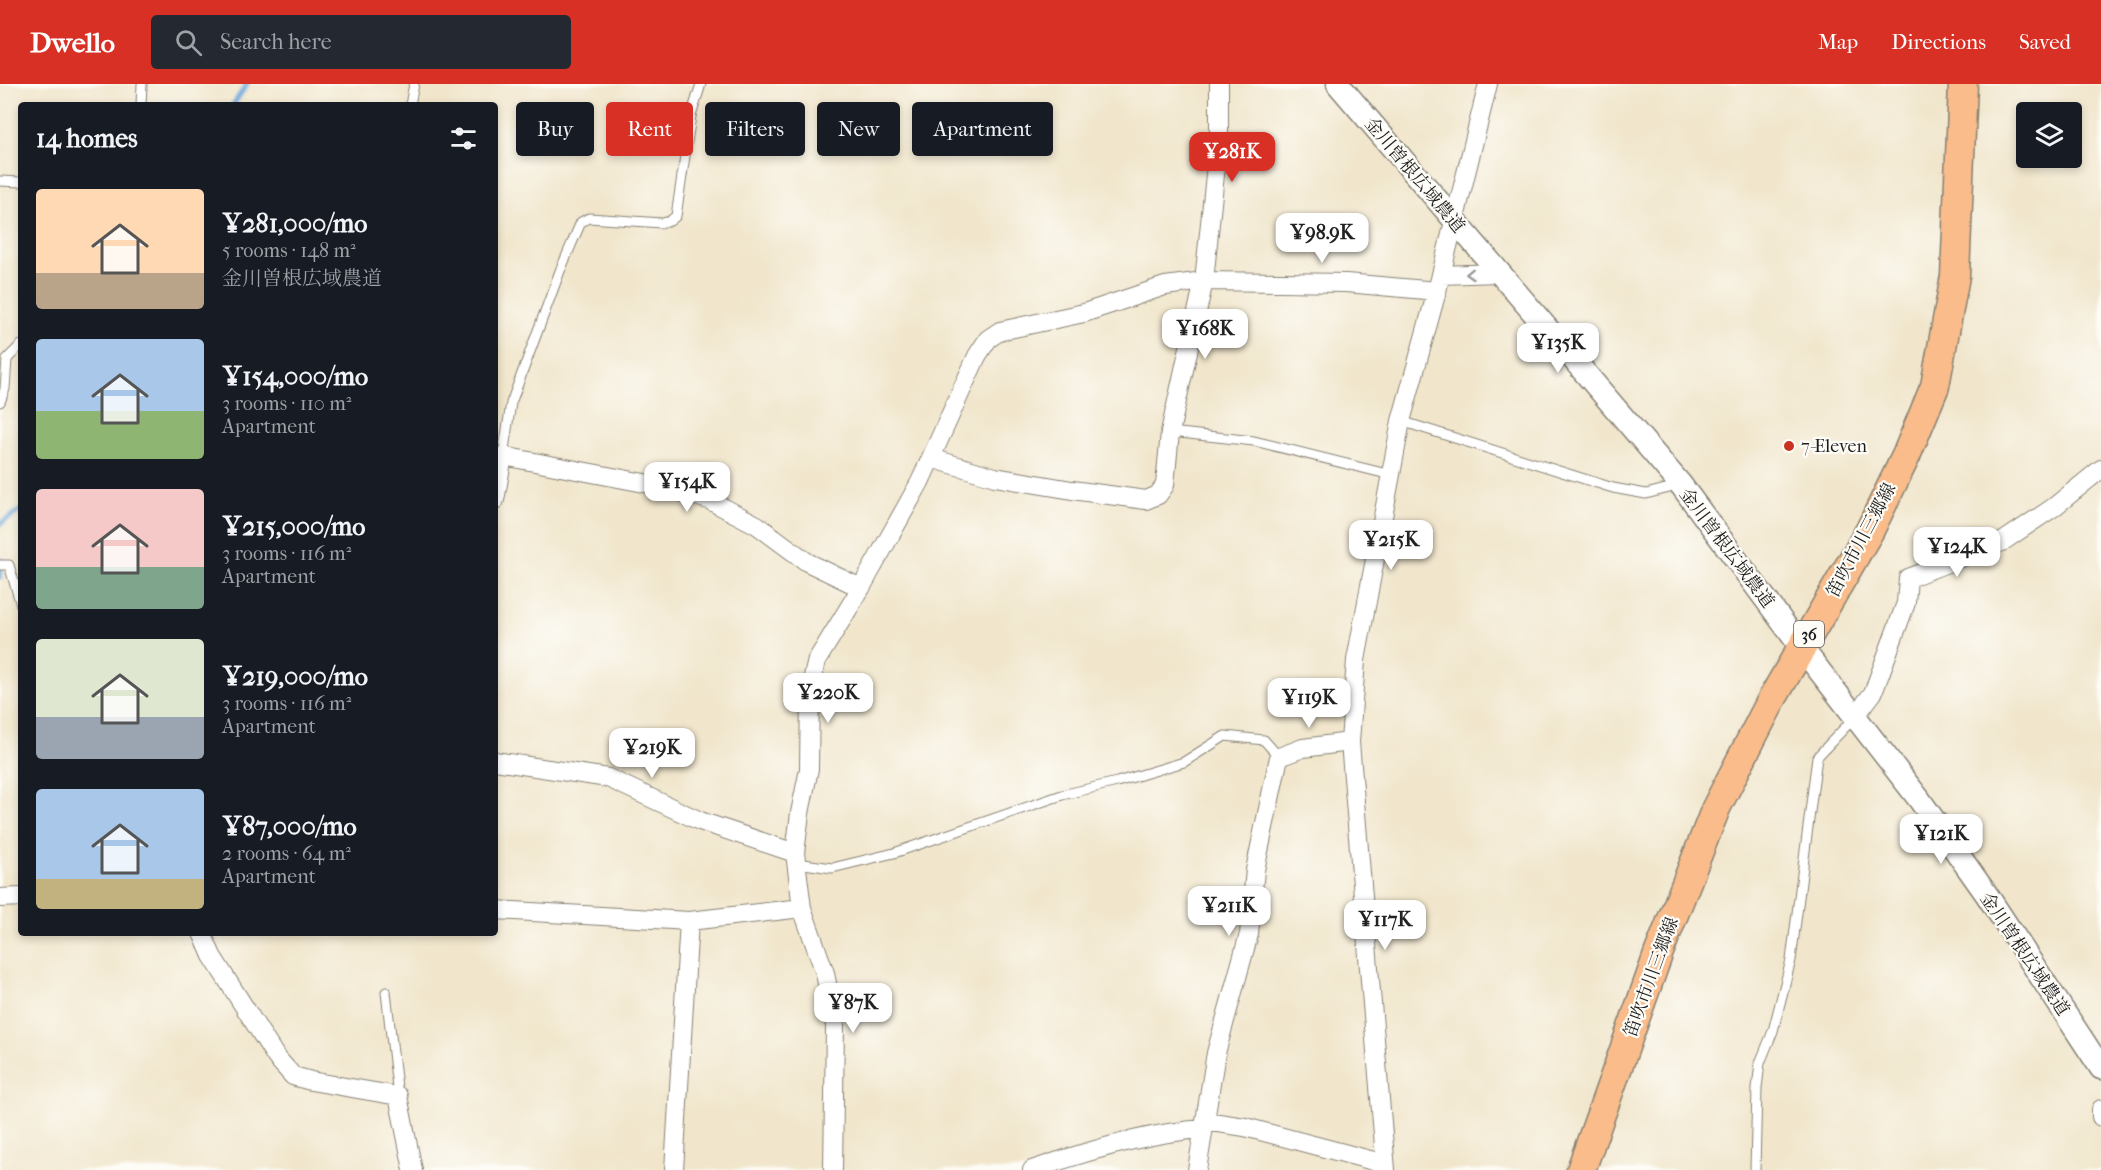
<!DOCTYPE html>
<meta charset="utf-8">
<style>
body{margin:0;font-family:"IM FELL French Canon","Noto Serif JP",serif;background:#242831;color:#f1f3f6;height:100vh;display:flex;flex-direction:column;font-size:22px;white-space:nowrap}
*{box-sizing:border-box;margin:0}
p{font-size:20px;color:#9ea1a6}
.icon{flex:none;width:33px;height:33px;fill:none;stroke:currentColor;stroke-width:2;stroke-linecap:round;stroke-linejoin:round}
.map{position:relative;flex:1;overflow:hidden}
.details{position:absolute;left:18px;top:18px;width:480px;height:834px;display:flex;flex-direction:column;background:#171b24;border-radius:6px;box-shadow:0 3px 9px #0003}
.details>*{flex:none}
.banner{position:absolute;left:516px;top:18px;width:570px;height:54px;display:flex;gap:12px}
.tools{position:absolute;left:2016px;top:18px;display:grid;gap:12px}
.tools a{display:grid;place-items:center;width:66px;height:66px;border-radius:6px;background:#171b24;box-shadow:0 3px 9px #0003;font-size:30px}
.price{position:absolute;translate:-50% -51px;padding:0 14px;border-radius:12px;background:#fff;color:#222;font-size:20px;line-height:39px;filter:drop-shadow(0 2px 3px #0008)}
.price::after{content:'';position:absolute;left:50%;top:36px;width:18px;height:14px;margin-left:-9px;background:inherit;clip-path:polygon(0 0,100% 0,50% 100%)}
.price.current{background:#d93025;color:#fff}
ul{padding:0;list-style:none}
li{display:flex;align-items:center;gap:18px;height:150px;padding:0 18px}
li span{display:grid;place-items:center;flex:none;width:168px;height:120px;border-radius:6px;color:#555}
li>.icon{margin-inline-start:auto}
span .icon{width:72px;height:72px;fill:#fffc;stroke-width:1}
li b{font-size:26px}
h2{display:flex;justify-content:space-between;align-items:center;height:72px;padding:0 18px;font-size:26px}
.tag{padding:0 21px;border-radius:6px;background:#171b24;box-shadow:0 3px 9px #0003;font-size:21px;line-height:54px}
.tag.current{background:#d93025;color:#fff}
header{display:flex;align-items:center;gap:36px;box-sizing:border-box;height:84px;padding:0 30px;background:#d93025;color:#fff}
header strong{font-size:28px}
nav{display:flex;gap:33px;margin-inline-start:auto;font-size:21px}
.search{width:420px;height:54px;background:#242831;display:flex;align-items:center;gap:15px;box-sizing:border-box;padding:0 21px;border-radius:6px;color:#9ea1a6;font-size:22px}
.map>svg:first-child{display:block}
</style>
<header>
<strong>Dwello</strong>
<div class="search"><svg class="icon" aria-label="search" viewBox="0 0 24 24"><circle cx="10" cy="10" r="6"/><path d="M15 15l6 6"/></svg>Search here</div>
<nav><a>Map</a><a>Directions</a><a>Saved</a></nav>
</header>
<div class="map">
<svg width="2101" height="1086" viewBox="0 0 2101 1086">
<rect width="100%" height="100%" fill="#fdfcf7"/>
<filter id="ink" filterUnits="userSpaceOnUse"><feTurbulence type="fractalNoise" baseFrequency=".0167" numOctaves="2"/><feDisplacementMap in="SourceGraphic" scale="12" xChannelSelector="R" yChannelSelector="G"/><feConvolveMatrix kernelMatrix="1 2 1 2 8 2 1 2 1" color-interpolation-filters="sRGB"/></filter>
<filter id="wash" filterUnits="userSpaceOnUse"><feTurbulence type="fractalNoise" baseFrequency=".008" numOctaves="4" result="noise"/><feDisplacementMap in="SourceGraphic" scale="24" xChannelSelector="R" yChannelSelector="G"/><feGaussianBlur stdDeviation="1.35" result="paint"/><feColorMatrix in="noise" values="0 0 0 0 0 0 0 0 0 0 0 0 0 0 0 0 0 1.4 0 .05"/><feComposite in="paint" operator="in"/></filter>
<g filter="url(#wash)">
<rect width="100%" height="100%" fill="#f1e6cc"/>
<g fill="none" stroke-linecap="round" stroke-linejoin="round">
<!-- stream -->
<path stroke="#68a4d9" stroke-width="5" d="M233,21L247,0
M0,440L21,426
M0,476V493"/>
</g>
</g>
<g filter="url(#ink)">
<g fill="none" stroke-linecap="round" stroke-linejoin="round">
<defs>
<path id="service" d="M141,21L142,0
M410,21L414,0
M0,97L21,98
M0,318L5,305L7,275L21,261
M1401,337L1613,404L1646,410L1681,401
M1170,348L1254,357L1391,391
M500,371L503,372L511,319L560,187L581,138L589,134L662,139L670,137L676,132L691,32L701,0
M0,481H9L21,521
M797,779L832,784L894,769L1062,711L1117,698L1184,678L1225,652L1264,656L1279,673
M386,908L398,1012
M1755,1086L1757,1004L1760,979L1773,947L1791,876L1817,673L1855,633"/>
<path id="minor" d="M1441,191L1498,189
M931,374L995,393L1072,406L1146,416L1158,411L1165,401L1170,348L1204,197L1219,52V0
M495,416L503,372L660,402L709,416L757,441L807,478L861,504
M1856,631L1873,609L1906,519L1908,494L2002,458L2054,423L2101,385
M495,677L608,694L700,737L795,769
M0,814L21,813
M495,826L689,837L802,824
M202,849L212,872L276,973L293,992L311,997L398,1012L413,1086
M2101,1025V1033
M1205,1037L1245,1043L1385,1080
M674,1086L689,837
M833,1086L835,941L825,889L802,824L795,769L800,729L809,685L810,605L817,576L861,504L920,398L977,272L988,255L1000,247L1084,229L1165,202L1204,197L1346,199L1437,207
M1032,1086C1084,1068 1149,1048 1204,1045
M1197,1086L1216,969L1249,850L1255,786L1279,673L1303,664L1350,658
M1386,1086L1350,658L1356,576L1401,337L1437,207L1488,0"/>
<path id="tertiary" d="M1338,0L1681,401L1801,563L1919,715L1987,811L2101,984"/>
<path id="primary" d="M1581,1086L1659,868L1716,724L1772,615L1870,446L1906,372L1935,302L1955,192L1963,0"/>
</defs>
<!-- service casing -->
<use href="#service" stroke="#868174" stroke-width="11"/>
<!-- minor casing -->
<use href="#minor" stroke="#868174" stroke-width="20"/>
<!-- tertiary casing -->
<use href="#tertiary" stroke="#868174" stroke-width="25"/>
<!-- primary casing -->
<use href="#primary" stroke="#868174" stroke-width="31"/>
<!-- service -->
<use href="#service" stroke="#fff" stroke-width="9"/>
<!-- minor -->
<use href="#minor" stroke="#fff" stroke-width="18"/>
<!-- tertiary -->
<use href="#tertiary" stroke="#fff" stroke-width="22"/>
<!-- primary -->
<use href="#primary" stroke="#f9bc8a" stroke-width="28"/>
</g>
<!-- one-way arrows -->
<defs><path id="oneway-chevron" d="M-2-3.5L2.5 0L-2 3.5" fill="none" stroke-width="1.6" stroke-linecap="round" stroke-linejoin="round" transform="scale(1.5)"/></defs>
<use stroke="#999" href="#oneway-chevron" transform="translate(1470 190) rotate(178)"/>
</g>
<!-- markers -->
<circle fill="#c8321e" stroke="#fdfcf7" stroke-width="2" cx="1789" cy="362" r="6"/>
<g text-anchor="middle" stroke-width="4.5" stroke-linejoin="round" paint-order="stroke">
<!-- shield labels -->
<rect fill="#fdfcf7" stroke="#605f5e" stroke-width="1.5" x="1794" y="537" width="30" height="26" rx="4.5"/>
<g font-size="16" font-weight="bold" fill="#1c1c1c">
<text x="1809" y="556">36</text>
</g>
<!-- street labels -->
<g font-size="18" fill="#1c1c1c" stroke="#fdfcf7">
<text transform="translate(1415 91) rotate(50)" y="6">金川曽根広域農道</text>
<text transform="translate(1861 456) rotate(-62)" y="6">笛吹市川三郷線</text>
<text transform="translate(1727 464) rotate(53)" y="6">金川曽根広域農道</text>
<text transform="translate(2025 870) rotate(56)" y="6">金川曽根広域農道</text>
<text transform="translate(1651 893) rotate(-70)" y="6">笛吹市川三郷線</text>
</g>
<!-- poi labels -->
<g font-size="18" fill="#1c1c1c" stroke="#fdfcf7" text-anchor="start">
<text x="1801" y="368">7-Eleven</text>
</g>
</g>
</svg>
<div class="tools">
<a><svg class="icon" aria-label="layers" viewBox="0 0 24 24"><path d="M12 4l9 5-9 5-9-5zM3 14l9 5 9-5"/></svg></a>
</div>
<b class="price current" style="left:1232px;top:99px">¥281K</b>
<b class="price" style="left:1322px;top:180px">¥98.9K</b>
<b class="price" style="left:1205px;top:276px">¥168K</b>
<b class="price" style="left:1558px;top:290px">¥135K</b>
<b class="price" style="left:687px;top:429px">¥154K</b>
<b class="price" style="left:1391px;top:487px">¥215K</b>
<b class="price" style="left:1957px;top:494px">¥124K</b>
<b class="price" style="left:828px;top:640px">¥220K</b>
<b class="price" style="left:1309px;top:645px">¥119K</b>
<b class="price" style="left:652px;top:695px">¥219K</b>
<b class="price" style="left:1941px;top:781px">¥121K</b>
<b class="price" style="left:1229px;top:853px">¥211K</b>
<b class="price" style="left:1385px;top:867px">¥117K</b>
<b class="price" style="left:853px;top:950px">¥87K</b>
<div class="banner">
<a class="tag">Buy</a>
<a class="tag current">Rent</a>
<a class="tag">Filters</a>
<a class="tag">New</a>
<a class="tag">Apartment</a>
</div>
<section class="details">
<h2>14 homes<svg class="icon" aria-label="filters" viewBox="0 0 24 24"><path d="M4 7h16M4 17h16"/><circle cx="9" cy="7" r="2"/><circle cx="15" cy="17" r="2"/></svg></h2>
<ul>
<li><span style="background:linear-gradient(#ffd9b3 70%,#b9a48a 0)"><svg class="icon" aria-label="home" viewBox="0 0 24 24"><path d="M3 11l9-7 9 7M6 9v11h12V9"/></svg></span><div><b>¥281,000/mo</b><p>5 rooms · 148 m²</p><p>金川曽根広域農道</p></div></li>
<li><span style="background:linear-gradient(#a9c7e8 60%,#8fb573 0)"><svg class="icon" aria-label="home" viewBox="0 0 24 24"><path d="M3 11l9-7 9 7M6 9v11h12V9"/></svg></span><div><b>¥154,000/mo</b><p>3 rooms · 110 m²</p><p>Apartment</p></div></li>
<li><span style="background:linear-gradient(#f6c9c9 65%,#7fa58c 0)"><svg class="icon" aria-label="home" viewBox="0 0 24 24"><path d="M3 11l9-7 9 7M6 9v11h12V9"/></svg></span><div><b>¥215,000/mo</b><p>3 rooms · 116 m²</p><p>Apartment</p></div></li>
<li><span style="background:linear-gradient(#dfe7d0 65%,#9aa5b1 0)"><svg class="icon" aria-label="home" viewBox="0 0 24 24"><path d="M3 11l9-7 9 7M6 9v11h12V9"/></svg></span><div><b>¥219,000/mo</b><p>3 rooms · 116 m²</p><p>Apartment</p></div></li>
<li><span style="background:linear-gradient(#a9c7e8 75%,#c2b280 0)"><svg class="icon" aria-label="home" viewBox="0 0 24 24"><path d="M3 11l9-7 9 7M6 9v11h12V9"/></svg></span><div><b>¥87,000/mo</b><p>2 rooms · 64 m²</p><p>Apartment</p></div></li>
</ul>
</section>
</div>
